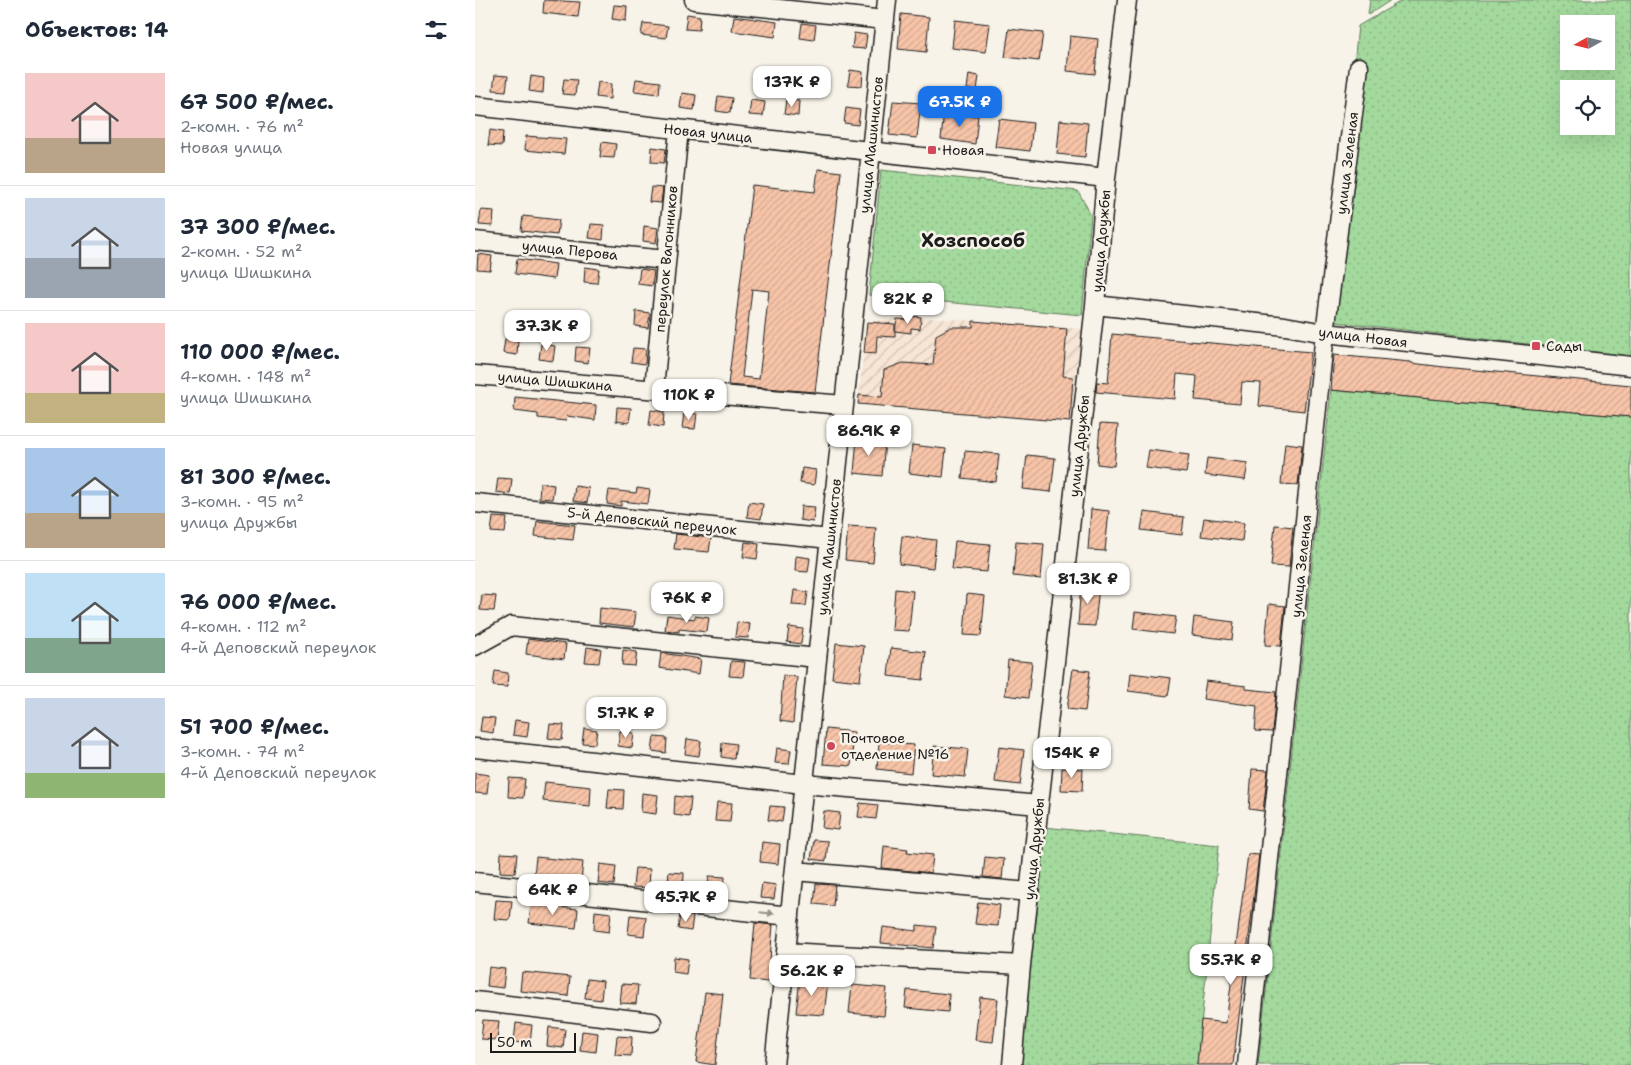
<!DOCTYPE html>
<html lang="ru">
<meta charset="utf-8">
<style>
body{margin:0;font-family:"Shantell Sans",sans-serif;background:#f6f6f7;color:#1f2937;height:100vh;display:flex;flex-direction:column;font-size:19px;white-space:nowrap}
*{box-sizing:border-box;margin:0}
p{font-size:16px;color:#747a83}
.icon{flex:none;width:28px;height:28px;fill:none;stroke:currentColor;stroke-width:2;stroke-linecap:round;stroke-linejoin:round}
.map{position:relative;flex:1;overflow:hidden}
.panel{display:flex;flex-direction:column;background:#fff;width:475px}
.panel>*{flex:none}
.needle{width:32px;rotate:262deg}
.controls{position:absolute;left:1085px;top:15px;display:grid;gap:10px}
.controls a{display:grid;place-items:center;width:55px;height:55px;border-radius:0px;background:#fff;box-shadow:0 5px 20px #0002;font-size:25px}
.scale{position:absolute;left:15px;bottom:12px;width:86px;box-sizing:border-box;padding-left:5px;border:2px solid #1c1c1c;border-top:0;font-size:14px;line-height:18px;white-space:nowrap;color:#1c1c1c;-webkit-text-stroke:4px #f7f3e8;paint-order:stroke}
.price{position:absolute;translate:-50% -42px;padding:0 11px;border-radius:10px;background:#fff;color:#222;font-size:16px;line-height:32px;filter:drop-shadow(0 1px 2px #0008)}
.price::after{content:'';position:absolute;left:50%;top:30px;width:15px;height:11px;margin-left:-8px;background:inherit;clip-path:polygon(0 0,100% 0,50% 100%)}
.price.selected{background:#1a73e8;color:#fff}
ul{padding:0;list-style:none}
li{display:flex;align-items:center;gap:15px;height:125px;padding:0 25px}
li+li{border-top:1px solid #e0e1e3}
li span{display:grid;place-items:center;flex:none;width:140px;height:100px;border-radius:0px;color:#555}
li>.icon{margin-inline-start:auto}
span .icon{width:60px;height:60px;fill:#fffc;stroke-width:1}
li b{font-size:21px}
h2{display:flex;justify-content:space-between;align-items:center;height:60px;padding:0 25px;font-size:21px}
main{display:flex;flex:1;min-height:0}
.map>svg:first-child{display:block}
</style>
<main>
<section class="panel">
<h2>Объектов: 14<svg class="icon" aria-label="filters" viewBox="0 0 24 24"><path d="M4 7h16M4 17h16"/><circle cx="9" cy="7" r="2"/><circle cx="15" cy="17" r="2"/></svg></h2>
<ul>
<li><span style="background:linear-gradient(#f6c9c9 65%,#b9a48a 0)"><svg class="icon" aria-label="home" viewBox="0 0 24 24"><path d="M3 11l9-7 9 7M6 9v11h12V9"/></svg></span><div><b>67 500 ₽/мес.</b><p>2-комн. · 76 m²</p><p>Новая улица</p></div></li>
<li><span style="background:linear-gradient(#c9d6e8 60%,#9aa5b1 0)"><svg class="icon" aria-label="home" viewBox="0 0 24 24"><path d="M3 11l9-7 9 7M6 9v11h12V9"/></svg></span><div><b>37 300 ₽/мес.</b><p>2-комн. · 52 m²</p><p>улица Шишкина</p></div></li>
<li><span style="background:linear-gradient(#f6c9c9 70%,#c2b280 0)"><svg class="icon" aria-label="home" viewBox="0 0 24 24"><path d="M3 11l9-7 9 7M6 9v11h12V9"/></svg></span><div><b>110 000 ₽/мес.</b><p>4-комн. · 148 m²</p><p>улица Шишкина</p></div></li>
<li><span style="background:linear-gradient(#a9c7e8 65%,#b9a48a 0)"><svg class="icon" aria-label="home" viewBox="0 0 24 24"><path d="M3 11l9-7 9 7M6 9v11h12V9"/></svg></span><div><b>81 300 ₽/мес.</b><p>3-комн. · 95 m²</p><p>улица Дружбы</p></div></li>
<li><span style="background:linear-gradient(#bfe0f5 65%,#7fa58c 0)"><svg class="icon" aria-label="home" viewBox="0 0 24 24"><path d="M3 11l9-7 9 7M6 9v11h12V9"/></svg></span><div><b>76 000 ₽/мес.</b><p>4-комн. · 112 m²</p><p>4-й Деповский переулок</p></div></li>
<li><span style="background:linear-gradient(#c9d6e8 75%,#8fb573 0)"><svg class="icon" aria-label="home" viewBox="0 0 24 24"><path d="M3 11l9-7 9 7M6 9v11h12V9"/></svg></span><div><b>51 700 ₽/мес.</b><p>3-комн. · 74 m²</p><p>4-й Деповский переулок</p></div></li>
</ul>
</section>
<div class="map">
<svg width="1156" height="1065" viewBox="0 0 1156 1065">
<defs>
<pattern id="industrial-furrows" width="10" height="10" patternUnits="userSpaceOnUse" patternTransform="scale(1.25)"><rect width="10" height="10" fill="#f7e5d5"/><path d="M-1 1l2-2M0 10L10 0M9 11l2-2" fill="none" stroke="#d3c4b6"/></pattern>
<pattern id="grass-dots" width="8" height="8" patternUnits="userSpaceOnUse" patternTransform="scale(1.25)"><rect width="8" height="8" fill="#a3d99c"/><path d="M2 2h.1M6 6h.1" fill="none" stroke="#8cba86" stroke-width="1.8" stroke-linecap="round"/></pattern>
<pattern id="building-hatch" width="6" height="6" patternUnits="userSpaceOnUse" patternTransform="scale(1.25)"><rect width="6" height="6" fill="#f7c4a8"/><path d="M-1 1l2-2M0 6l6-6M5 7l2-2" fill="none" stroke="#d3a890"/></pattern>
</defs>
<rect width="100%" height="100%" fill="#f7f3e8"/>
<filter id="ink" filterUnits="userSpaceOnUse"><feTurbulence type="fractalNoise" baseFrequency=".02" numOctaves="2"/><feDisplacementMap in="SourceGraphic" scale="10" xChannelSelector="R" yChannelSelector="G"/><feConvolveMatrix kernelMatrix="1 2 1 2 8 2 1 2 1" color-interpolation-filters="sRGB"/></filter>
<g filter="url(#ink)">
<!-- industrial -->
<path fill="url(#industrial-furrows)" d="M435,316L607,329L595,422L383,404L392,322Z"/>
<!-- grass -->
<path fill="url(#grass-dots)" stroke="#607a5c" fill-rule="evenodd" d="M895,0H916L893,15Z
M928,0H1156V356L852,321L883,26ZM1094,24H1131V61H1094ZM1094,89H1131V126H1094Z
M406,170L603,191L616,215L607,315L394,295Z
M856,390L1156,417V1065H783Z
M569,827L744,845L722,1065H544Z"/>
<!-- building -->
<path fill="url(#building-hatch)" stroke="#1c1c1c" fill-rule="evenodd" d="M69,0L105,2L103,17L68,13Z
M139,5L152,6L151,21L137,19Z
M212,14L225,16L224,30L210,29Z
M426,14L454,17L451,52L423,49Z
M259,16L302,22L300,37L257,31Z
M480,20L515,24L511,52L477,48Z
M168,23L193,26L191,38L166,35Z
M327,23L341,25L339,40L325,38Z
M534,29L568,33L564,61L530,57Z
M379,33L392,35L390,49L377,48Z
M595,36L623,39L620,74L592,71Z
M375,70L388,72L387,86L373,85Z
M494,74L504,76L502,90L492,89Z
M20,75L33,76L31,91L18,90Z
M56,76L69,78L68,93L54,91Z
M89,79L102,80L100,95L87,94Z
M161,79L185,82L184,94L159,91Z
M123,82L136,84L135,99L121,97Z
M207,93L221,95L219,110L205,108Z
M243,96L257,98L255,113L241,111Z
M276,100L290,102L288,116L274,115Z
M311,100L324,101L323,116L309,114Z
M418,101L446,103L442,138L414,135Z
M371,108L385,110L383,125L369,123Z
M469,112L503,116L500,144L466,139Z
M524,119L558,123L555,151L520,147Z
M585,120L613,123L610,157L582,154Z
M15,130L28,132L27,146L13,145Z
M51,136L91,139L89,154L50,150Z
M127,142L141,144L139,158L125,157Z
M177,147L191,149L189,163L176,162Z
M343,169L366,172L340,392L253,385L277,185L340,192ZM277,289L294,291L284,379L267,377Z
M176,187L188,188L186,203L174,202Z
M6,210L19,211L18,226L4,225Z
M48,216L84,220L82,235L46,231Z
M116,224L129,225L128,240L114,238Z
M169,226L183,228L181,243L168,241Z
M3,254L17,256L15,270L2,269Z
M42,259L81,264L79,279L40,274Z
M110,267L124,269L122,283L109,282Z
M165,269L179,271L177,286L163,284Z
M161,311L175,313L173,328L160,326Z
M435,316L446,317L445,329L436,328V333L420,331L422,319L435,320Z
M498,321L592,329L588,376L598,377L595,422L383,404L384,395L407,397L409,370L428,363L458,365L461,335L476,327H498Z
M392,322L420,324V337L402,336L401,354L389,353Z
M637,334L836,352L829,411L784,406L786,383L767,382L765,404L720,400L722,376L702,374L700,399L621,392L622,382L633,383Z
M30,339L43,340L42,355L28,353Z
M66,344L80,346L78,361L64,359Z
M101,347L115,348L113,363L100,361Z
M158,348L171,349L170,364L156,362Z
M859,355L936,362V363L969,367L1156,385V417L856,390Z
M40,397L121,405L120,420L92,416L91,421L63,418V414L39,411Z
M142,407L156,408L154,423L141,421Z
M176,410L189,412L188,427L174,425Z
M209,413L222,414L220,429L207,428Z
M625,424L643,425L639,466L622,464Z
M382,438L410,441L407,476L379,473Z
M810,443L827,445L823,485L806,484Z
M437,445L471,449L468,477L434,473Z
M674,450L714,455L711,473L671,468Z
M490,451L524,454L521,482L487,478Z
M552,455L580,458L576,492L548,489Z
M732,458L773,463L770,480L730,475Z
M327,468L341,470L339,485L325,483Z
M23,478L37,479L35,494L21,492Z
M65,483L79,485L77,499L64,498Z
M100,486L114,488L112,503L98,501Z
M162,488L175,490L173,504L146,501V506L132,504L134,490L161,493Z
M274,502L288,504L286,519L272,517Z
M326,506L340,507L338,522L325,520Z
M616,509L634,511L630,551L613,550Z
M669,512L709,517L707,535L666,530Z
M18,517L32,518L30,533L16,532Z
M729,518L769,523L767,541L726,536Z
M62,521L100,525L98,540L60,536Z
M800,525L818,527L814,567L796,566Z
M373,526L401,528L398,563L370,560Z
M201,534L236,538L234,552L199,549Z
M427,536L461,540L458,568L424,564Z
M480,541L515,544L512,572L477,569Z
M270,542L284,544L282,559L268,557Z
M541,542L569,544L566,579L538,576Z
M321,556L335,558L333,572L320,571Z
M606,584L624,586L620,626L603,625Z
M420,589L438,591L434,631L417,630Z
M319,590L333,592L331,606L317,605Z
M492,594L510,596L506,636L489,635Z
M7,595L21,596L19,611L5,610Z
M794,604L810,606L806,646L790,645Z
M125,608L161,612L159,627L124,623Z
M660,612L701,617L698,634L658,629Z
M192,615L220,619V616L234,618L232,632L204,629V632L190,630Z
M719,617L759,622L757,640L717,635Z
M262,622L275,624L273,638L260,637Z
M314,627L328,629L326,644L312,642Z
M53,639L91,644L89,659L51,654Z
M361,643L389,646L385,681L357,678Z
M112,647L126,649L124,663L110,662Z
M416,648L451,652L448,680L413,676Z
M148,650L162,652L160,666L147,665Z
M186,653L226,659L224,674L184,668Z
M533,660L557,662L553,698L530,695Z
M256,661L270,662L268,677L254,676Z
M598,669L615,671L610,711L592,709Z
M20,671L33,673L32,687L18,686Z
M655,673L696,678L693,696L653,691Z
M308,675L322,677L318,723L305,721Z
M731,681L771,686V689L801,692L797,732L780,731L782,706L728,699Z
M7,717L20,718L18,733L5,731Z
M40,720L54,722L52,737L38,735Z
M75,724L89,725L87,740L73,738Z
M109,728L122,730L120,744L107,743Z
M351,729L379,732L376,766L348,764Z
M145,731L159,733L157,748L143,746Z
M179,737L192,738L191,753L177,751Z
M212,739L226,741L224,756L210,754Z
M247,742L261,744L259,759L246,757Z
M404,742L439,745L436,773L402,769Z
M459,746L493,749L490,777L456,774Z
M524,747L549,750L545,785L520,782Z
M302,748L316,750L314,764L300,763Z
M587,768L608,769L607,791L586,790Z
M777,769L793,770L788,811L774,809Z
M0,773L14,775L12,794L0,793Z
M34,778L50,779L48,798L33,797Z
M70,782L116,787L115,806L68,801Z
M134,789L149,790L148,809L132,808Z
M167,793L183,795L181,814L166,812Z
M200,796L216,798L214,817L199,815Z
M242,802L257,803L255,822L240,821Z
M385,803L403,805L401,819L383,817Z
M295,806L309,807L307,822L293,820Z
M349,811L365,813L363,830L347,828Z
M339,840L353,841L351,861L336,859Z
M287,842L305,844L303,864L285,862Z
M409,846L433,849L432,852L458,855L456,873L407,868Z
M26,853L42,854L40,873L25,872Z
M773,854L784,855L758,1065H722L726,1020L751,1023Z
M61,857L108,862L106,881L59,876Z
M510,857L529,859L527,879L508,877Z
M125,864L141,866L139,885L123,883Z
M160,868L175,869L174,888L158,887Z
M194,872L209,873L208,892L192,891Z
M234,876L250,877L248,896L232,895Z
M287,883L301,885L299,899L285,898Z
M341,884L360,885L358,906L339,904Z
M21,900L37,901L35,920L19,919Z
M503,902L525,905L523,926L500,924Z
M56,904L103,909L101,928L54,923Z
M120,911L136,913L134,932L119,930Z
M155,915L171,917L169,936L153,934Z
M205,915L218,916L216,931L203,929Z
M280,923L298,925L293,982L275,980Z
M442,925L461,927L458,948L406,943L408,927L442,931Z
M199,957L213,959L211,974L198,972Z
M14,967L30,969L28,988L12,986Z
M47,972L95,977L93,996L45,991Z
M325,978L353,981L349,1015L321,1013Z
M112,979L128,981L126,1000L110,998Z
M147,984L163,985L161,1004L145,1003Z
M377,985L412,988L409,1016L374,1013Z
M432,990L474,994L473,1012L430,1008Z
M230,992L248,994L240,1065L221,1062Z
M505,997L523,999L518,1042L500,1040Z
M8,1020L24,1021L22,1040L6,1039Z
M41,1023L57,1025L55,1044L39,1042Z
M74,1027L90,1029L88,1048L72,1046Z
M107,1031L123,1033L121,1052L105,1050Z
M142,1036L157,1037L156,1056L140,1055Z"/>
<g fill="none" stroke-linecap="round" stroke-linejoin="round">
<defs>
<path id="minor" d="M219,0L410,20
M0,106L631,178
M0,241L191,260
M620,305L810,326L850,333L1156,366
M0,375L369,405
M179,389L204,129
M0,503L355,539
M0,646L36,626L342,658
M0,748L329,784L564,805
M320,871L554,892
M0,882L315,916
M311,952L546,965
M0,1001L177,1022
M299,1065L412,0
M537,1065L546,965L620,305L631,178L652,0
M772,1065L850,333L884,67"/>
</defs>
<!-- minor casing -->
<use href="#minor" stroke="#1c1c1c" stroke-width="21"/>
<!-- minor -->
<use href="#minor" stroke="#f7f3e8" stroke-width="18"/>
</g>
<!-- one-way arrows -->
<defs><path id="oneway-solid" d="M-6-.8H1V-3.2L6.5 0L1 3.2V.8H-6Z" transform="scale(1.25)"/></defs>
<use fill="#94928c" href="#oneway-solid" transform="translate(292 913) rotate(6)"/>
</g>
<!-- markers -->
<g fill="#d1495b" stroke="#f7f3e8" stroke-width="2">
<rect x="452" y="145" width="10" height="10" rx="2.5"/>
<rect x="1056" y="341" width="10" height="10" rx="2.5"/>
<circle cx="356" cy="746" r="5"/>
</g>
<g text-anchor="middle" stroke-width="5" stroke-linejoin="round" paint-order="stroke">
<!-- street labels -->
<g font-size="14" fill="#1c1c1c" stroke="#f7f3e8">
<text transform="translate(233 133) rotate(6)" y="5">Новая улица</text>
<text transform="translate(396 145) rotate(-84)" y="5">улица Машинистов</text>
<text transform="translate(872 163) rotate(-83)" y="5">улица Зеленая</text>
<text transform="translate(626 241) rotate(-85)" y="5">улица Доужбы</text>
<text transform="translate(95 250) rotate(6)" y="5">улица Перова</text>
<text transform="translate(191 259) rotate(-85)" y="5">переулок Вагонников</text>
<text transform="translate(888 337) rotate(7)" y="5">улица Новая</text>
<text transform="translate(80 381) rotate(5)" y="5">улица Шишкина</text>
<text transform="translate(604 446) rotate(-84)" y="5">улица Дружбы</text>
<text transform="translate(177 521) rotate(6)" y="5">5-й Деповский переулок</text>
<text transform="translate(354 547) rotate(-84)" y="5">улица Машинистов</text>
<text transform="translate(826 566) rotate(-84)" y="5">улица Зеленая</text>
<text transform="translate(559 849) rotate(-84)" y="5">улица Дружбы</text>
</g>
<!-- poi labels -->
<g font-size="14" fill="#1c1c1c" stroke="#f7f3e8" text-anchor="start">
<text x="467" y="155">Новая</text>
<text x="1071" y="351">Сады</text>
<text x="366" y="743">Почтовое<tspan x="366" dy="16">отделение №16</tspan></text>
</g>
<!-- district labels -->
<g font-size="19" font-weight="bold" fill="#1c1c1c" stroke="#f7f3e8">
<text x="498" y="247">Хозспособ</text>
</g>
</g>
</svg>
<div class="controls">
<a><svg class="needle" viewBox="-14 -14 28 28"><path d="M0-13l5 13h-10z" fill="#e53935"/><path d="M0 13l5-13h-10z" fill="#747a83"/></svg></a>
<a><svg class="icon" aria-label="locate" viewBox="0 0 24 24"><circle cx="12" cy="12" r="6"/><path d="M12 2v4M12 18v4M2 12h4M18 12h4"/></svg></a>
</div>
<div class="scale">50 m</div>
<b class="price" style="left:317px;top:108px">137K ₽</b>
<b class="price selected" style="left:485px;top:128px">67.5K ₽</b>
<b class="price" style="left:433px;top:325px">82K ₽</b>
<b class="price" style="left:72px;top:352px">37.3K ₽</b>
<b class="price" style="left:214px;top:421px">110K ₽</b>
<b class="price" style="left:394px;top:457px">86.9K ₽</b>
<b class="price" style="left:613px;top:605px">81.3K ₽</b>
<b class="price" style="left:212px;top:624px">76K ₽</b>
<b class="price" style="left:151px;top:739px">51.7K ₽</b>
<b class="price" style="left:597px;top:779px">154K ₽</b>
<b class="price" style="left:78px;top:916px">64K ₽</b>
<b class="price" style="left:211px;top:923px">45.7K ₽</b>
<b class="price" style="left:756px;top:986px">55.7K ₽</b>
<b class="price" style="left:337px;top:997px">56.2K ₽</b>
</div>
</main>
